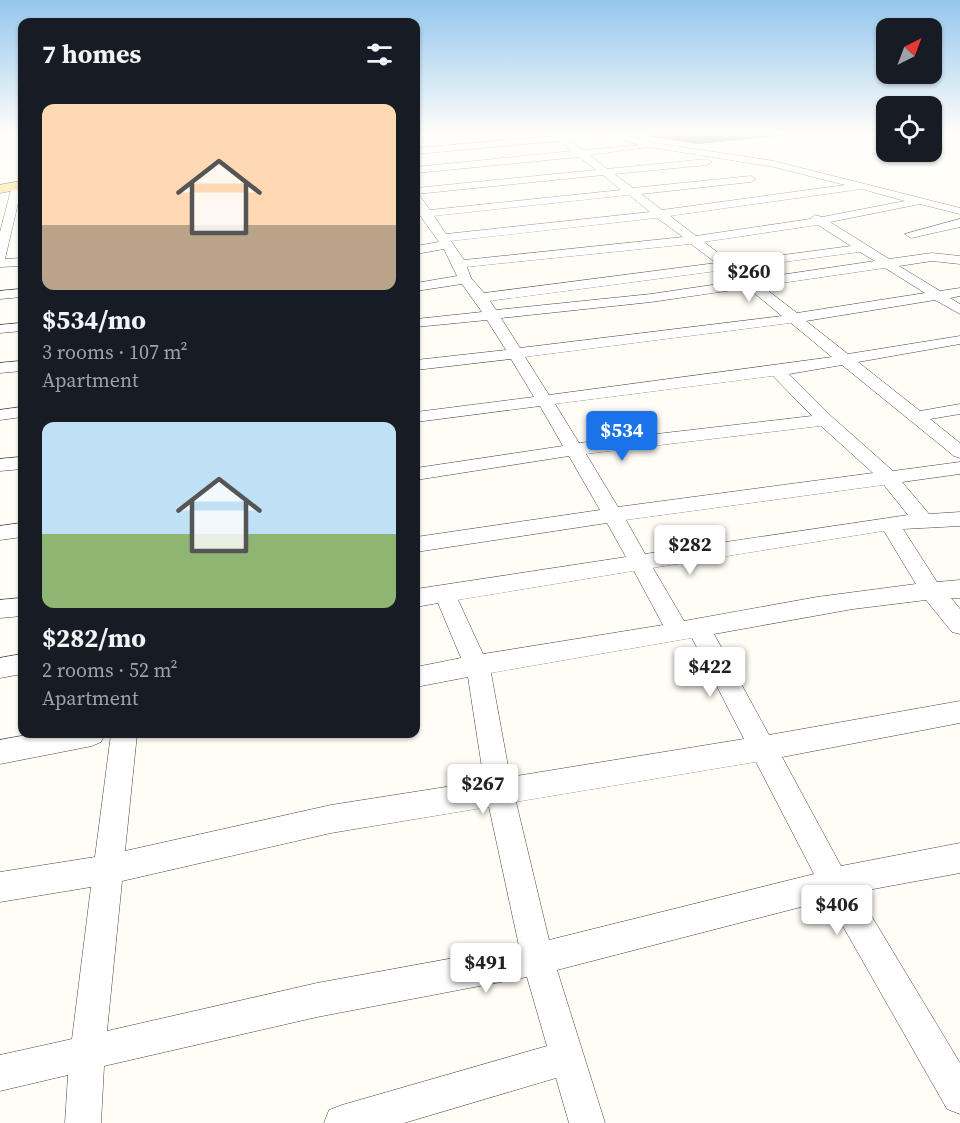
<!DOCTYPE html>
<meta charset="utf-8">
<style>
body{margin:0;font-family:"Source Serif 4",serif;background:#20242c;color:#f1f3f6;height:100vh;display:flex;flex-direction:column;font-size:22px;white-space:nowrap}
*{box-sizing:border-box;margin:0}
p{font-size:20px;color:#9ea1a6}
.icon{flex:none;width:33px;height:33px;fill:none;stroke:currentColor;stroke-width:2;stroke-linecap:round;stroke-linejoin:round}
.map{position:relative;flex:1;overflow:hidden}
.drawer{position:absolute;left:18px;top:18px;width:402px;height:720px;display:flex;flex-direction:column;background:#171b24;border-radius:12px;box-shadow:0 2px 4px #0004}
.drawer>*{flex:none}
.needle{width:39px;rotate:42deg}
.buttons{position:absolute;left:876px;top:18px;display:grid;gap:12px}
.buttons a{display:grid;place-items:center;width:66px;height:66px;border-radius:12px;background:#171b24;box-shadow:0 2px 4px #0004;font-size:30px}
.price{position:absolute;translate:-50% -51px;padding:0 14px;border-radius:6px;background:#fff;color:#222;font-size:20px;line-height:39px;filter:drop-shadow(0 2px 3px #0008)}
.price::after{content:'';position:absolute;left:50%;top:36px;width:18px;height:14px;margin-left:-9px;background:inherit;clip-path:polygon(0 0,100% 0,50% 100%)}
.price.active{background:#1a73e8;color:#fff}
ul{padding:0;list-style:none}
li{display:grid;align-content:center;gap:12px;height:318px;padding:0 24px}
li span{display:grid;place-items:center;height:186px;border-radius:12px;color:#555}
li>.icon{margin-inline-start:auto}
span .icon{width:108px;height:108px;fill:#fffc;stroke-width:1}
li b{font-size:26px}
h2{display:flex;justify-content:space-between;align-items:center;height:72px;padding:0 24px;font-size:26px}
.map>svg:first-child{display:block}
</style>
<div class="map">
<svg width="960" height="1123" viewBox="0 0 960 1123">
<rect width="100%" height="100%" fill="#fffdf5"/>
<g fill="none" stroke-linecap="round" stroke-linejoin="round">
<defs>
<path id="minor" d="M550,133L562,135L618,133L655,143L774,161L960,208V214L920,204L830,222L889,259L932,253L960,256V264L932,261L899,266L940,291L960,288V296L950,298L960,304V314L935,300L806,321L848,354L960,336V344L858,362L920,411L960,404V414L930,419L960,443V458L954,456L842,365L789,374L831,416L893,471L960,462V474L902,482L929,514L960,512V526L903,529L937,582L960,580V598H951L960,609V634L952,632L926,600L853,609L714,634L769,735L960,701V723L782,757L841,866L960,843V873L857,892L960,1063V1114L947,1109L828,900L557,970L605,1123H569L556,1078L404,1123H324L329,1110L342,1105L547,1046L527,977L317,1017L104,1066L101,1123H65L68,1075L0,1091V1055L72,1039L91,887L0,902V872L95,857L111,734H137L125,851L331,805L484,781L468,677L416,687V667L461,658L438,603L416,607V589L626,557L607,523L416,552V537L600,510L569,456L416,480V468L563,446L540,406L416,422V412L534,397L511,359L416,370V360L506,350L487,320L416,327V319L482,312L462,284L416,291V283L457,276L444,249L416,254V246L439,242L419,214L416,195L420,196L430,210L621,190L603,175L416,194V188L596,170L579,157L416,173V167L572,151L558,141L416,154V148L552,136ZM610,136L639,145L583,150L569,140ZM649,147L774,167L845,185L662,210L641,194L751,182L756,179L751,176L633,188L614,174L707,165L712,162L707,159L607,169L590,155ZM862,189L905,201L822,217L815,215L810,219L696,236L670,216ZM629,195L650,212L446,234L434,216ZM657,218L683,237L464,260L451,241ZM818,225L851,246L730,262L704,242ZM691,244L716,263L484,293L471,278L467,267ZM860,252L875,261L753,279L739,268ZM885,268L925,293L797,313L762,286ZM725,270L739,281L651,294L496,310L490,301ZM748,288L782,316L520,348L501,318L651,302ZM791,323L832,357L549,395L525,357ZM773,376L812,416L579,443L555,404ZM821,426L873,473L618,507L586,454ZM884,485L908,515L645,554L626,520ZM884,531L916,584L817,597L684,621L653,568ZM634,571L663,625L483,654L458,600ZM692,638L744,739L510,777L491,673ZM756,762L814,874L549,940L516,802ZM489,807L519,946L317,983L107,1031L122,881L331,833Z
M17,183L22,186L5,259L22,258V266L0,267V232L12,186Z
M960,219V227L911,238L905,234Z
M22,289V297L0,299V291Z
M22,323V331L0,333V325Z
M22,361V371L0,373V363Z
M22,407V417L0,420V410Z
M22,457V469L0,471V459Z
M22,523V537L0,540V526Z
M22,598V616L0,618V600Z
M22,654V674L0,678V658Z
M32,734H105L101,742L92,746L0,764V740Z"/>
<path id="major" d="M22,181V189L0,193V185Z"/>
</defs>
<!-- minor casing -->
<use href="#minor" stroke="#444" stroke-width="1"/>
<!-- major casing -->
<use href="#major" stroke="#222" stroke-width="1"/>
<!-- minor -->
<use href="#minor" fill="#fff" fill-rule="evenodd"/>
<!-- major -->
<use href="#major" fill="#f9d66b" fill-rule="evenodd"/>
</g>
<!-- wall -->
<path fill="#4d4742" d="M639,133H787L786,135L697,144L651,137Z"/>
<!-- shaded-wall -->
<path fill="#3f3936" d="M700,133H787L786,135L697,144Z"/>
<!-- sky -->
<linearGradient id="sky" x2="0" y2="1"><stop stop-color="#95c6ee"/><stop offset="0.46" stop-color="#fffefa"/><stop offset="1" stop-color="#fffefa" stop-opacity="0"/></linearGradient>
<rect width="960" height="290" fill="url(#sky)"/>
</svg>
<div class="buttons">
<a><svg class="needle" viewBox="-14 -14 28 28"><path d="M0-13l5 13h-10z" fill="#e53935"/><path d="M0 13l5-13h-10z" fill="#9ea1a6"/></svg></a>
<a><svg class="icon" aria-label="locate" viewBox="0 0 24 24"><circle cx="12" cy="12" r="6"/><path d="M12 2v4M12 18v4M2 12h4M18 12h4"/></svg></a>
</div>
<b class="price" style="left:749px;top:303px">$260</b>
<b class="price active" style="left:622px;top:462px">$534</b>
<b class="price" style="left:690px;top:576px">$282</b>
<b class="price" style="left:710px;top:698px">$422</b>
<b class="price" style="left:483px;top:815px">$267</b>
<b class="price" style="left:837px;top:936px">$406</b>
<b class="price" style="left:486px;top:994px">$491</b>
<section class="drawer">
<h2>7 homes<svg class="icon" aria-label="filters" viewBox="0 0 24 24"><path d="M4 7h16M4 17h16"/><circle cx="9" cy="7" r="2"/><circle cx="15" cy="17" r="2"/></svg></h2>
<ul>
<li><span style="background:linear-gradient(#ffd9b3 65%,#b9a48a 0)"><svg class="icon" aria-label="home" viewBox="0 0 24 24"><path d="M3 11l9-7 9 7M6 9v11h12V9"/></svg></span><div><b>$534/mo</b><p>3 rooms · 107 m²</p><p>Apartment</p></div></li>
<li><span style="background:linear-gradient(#bfe0f5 60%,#8fb573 0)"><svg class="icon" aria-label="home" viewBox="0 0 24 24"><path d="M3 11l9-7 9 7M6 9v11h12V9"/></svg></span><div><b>$282/mo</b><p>2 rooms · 52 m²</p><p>Apartment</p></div></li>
</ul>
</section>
</div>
